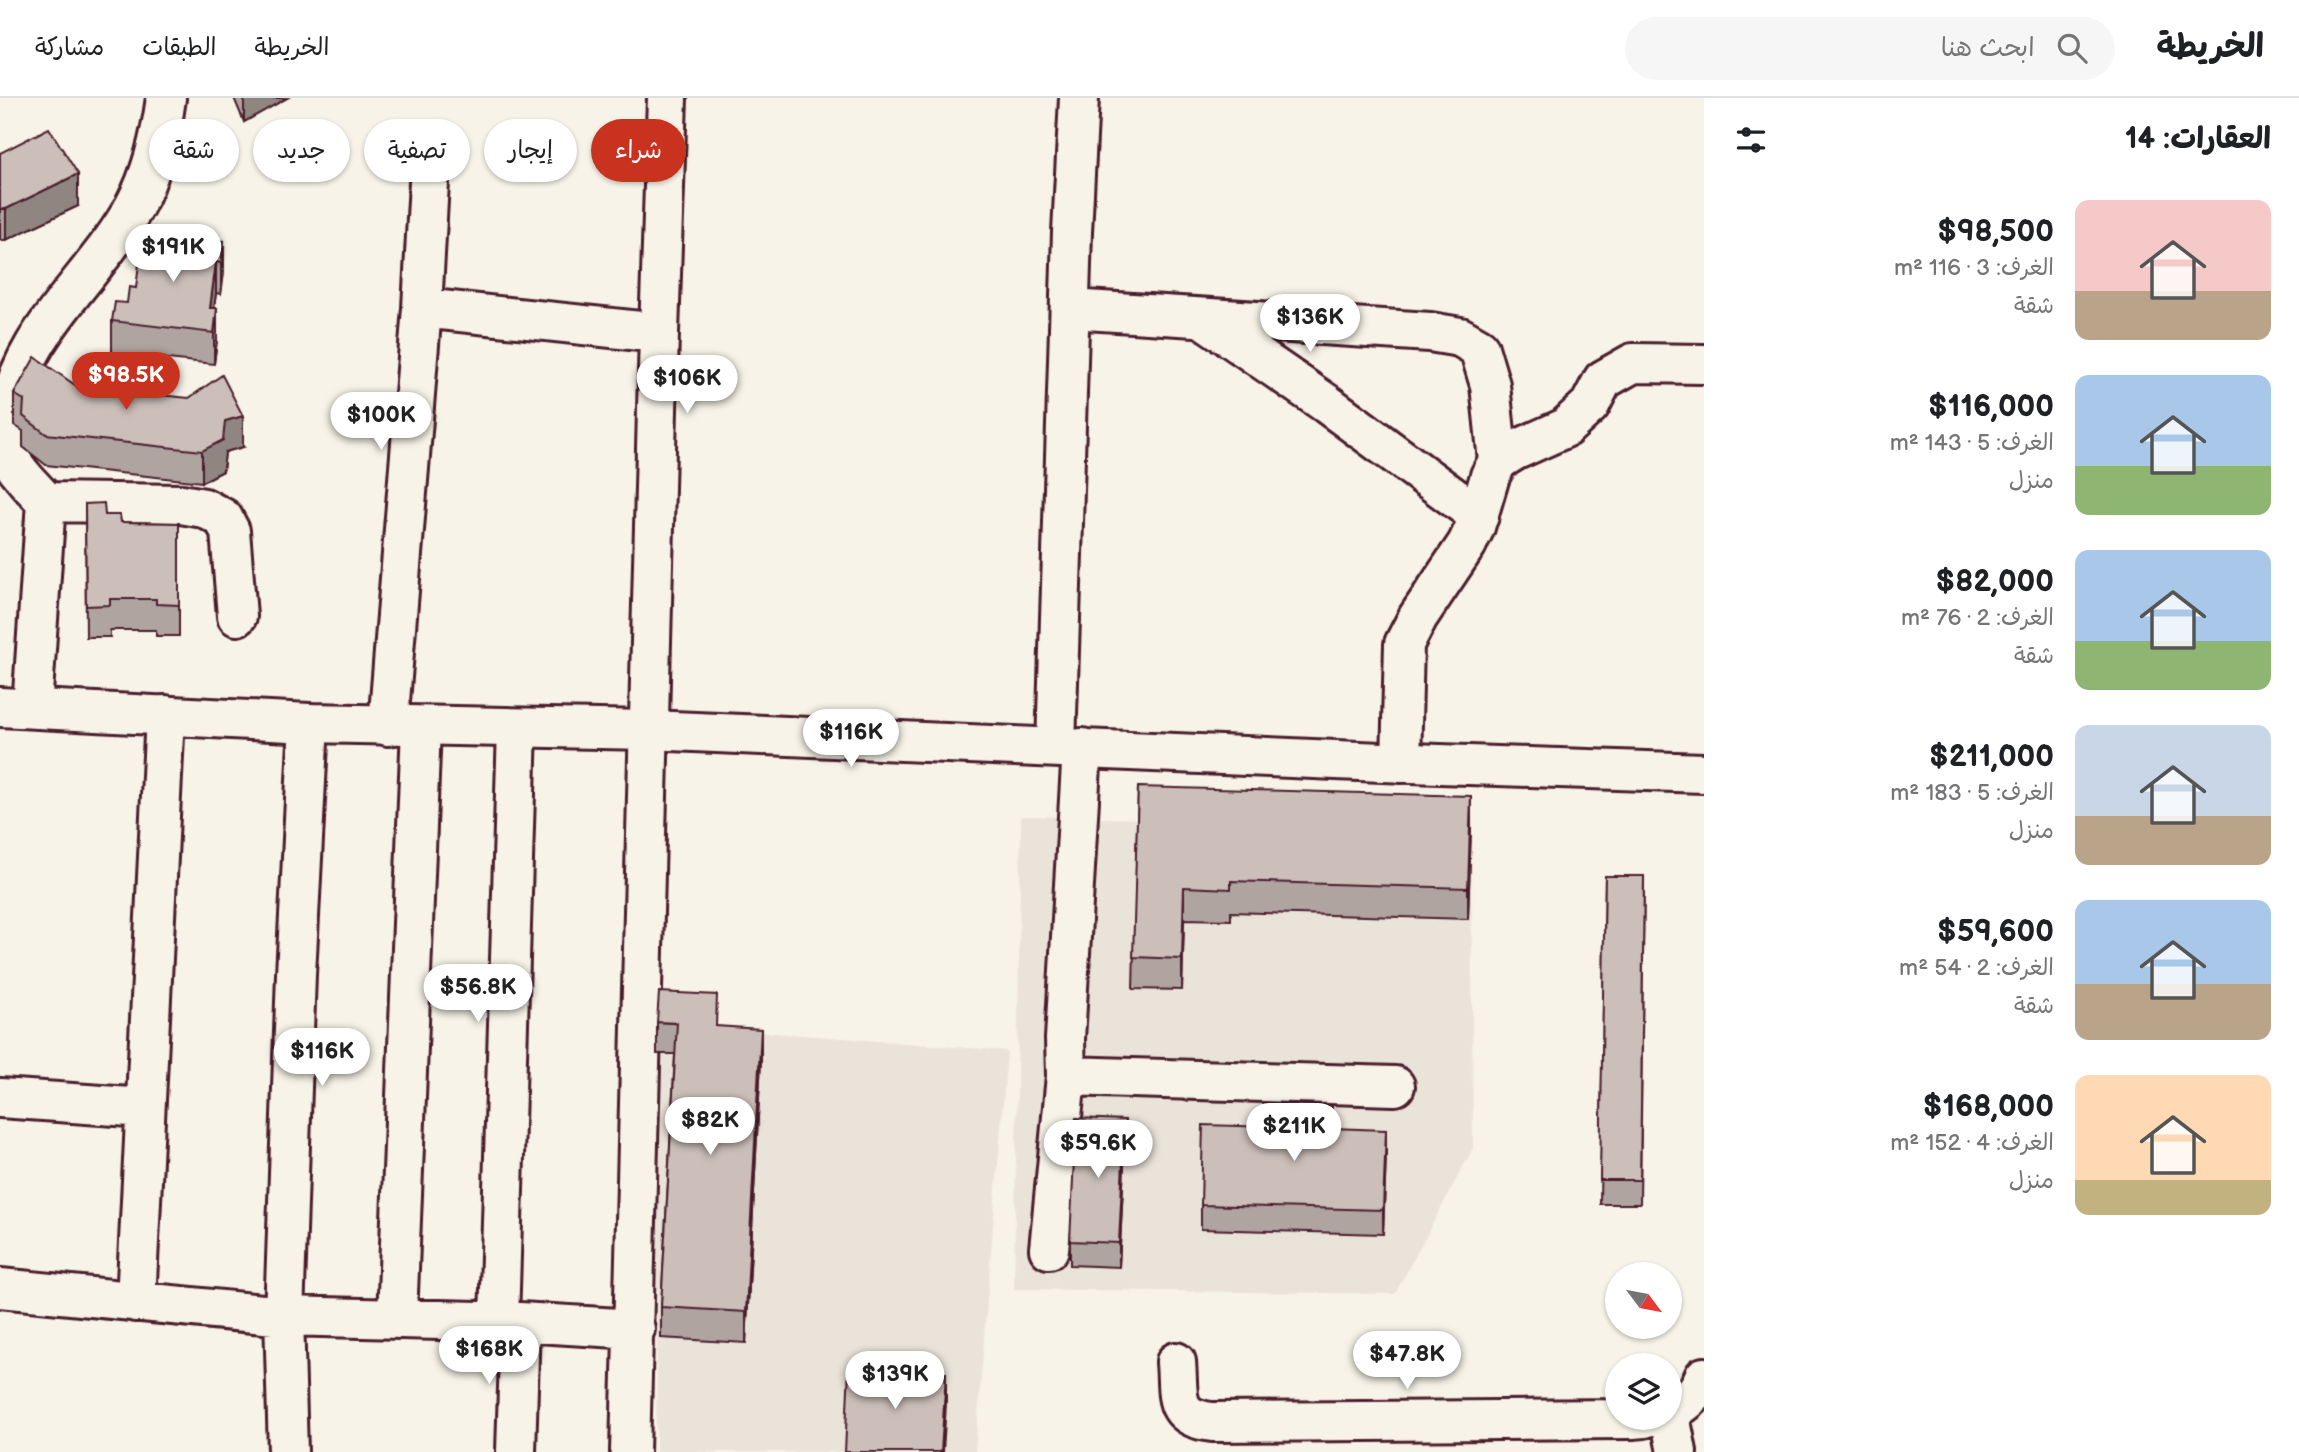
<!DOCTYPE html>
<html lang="ar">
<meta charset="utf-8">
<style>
body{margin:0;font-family:"Balsamiq Sans","Playpen Sans Arabic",sans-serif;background:#f6f6f6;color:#202124;direction:rtl;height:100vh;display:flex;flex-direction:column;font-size:26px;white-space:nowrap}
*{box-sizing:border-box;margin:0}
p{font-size:23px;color:#757577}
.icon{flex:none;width:38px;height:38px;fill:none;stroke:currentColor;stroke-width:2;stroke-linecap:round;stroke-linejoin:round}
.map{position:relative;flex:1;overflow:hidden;direction:ltr}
.side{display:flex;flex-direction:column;background:#fff;width:595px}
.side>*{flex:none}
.top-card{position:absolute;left:21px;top:21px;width:665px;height:63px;direction:rtl;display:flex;gap:14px}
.needle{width:46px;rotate:122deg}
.tools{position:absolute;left:1605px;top:1164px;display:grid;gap:14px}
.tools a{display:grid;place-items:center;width:77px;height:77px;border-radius:50%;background:#fff;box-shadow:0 2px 5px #0004;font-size:35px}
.price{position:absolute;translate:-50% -60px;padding:0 16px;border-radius:24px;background:#fff;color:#222;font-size:23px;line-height:46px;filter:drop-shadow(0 2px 4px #0008)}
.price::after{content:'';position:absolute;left:50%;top:42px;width:21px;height:16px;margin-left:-10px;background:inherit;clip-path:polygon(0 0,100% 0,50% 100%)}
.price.on{background:#c8321e;color:#fff}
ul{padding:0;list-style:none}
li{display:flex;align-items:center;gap:21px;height:175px;padding:0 28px}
li span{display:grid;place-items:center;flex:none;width:196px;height:140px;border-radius:14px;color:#555}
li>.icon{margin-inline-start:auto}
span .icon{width:84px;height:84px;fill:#fffc;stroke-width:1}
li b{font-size:30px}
h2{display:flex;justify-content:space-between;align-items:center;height:84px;padding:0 28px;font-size:30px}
.tag{padding:0 24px;border-radius:32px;background:#fff;box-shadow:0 2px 5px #0004;font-size:24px;line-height:63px}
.tag.on{background:#c8321e;color:#fff}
header{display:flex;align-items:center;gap:42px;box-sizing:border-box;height:98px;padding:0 35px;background:#fff;border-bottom:2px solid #e0e0e0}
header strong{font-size:33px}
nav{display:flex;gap:38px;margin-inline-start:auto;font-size:24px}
.search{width:490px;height:63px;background:#f6f6f6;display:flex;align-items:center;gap:18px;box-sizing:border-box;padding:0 24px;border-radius:38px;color:#757577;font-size:26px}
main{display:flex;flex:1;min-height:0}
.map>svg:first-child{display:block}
</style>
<header>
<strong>الخريطة</strong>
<div class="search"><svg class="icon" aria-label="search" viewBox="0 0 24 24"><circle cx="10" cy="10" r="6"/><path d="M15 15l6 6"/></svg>ابحث هنا</div>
<nav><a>الخريطة</a><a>الطبقات</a><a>مشاركة</a></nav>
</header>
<main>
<section class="side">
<h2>العقارات: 14<svg class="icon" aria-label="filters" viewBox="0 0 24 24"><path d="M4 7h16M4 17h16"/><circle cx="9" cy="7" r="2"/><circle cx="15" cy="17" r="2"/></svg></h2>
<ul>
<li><span style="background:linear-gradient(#f6c9c9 65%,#b9a48a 0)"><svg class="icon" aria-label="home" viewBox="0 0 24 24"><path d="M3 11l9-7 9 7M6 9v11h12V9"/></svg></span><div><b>$98,500</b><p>الغرف: 3 · 116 m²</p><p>شقة</p></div></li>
<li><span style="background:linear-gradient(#a9c7e8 65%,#8fb573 0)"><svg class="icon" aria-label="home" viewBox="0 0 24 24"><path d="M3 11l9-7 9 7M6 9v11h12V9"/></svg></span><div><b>$116,000</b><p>الغرف: 5 · 143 m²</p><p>منزل</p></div></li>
<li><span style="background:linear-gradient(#a9c7e8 65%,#8fb573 0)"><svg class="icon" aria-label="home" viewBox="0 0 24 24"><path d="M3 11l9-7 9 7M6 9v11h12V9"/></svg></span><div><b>$82,000</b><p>الغرف: 2 · 76 m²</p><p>شقة</p></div></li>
<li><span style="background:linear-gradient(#c9d6e8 65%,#b9a48a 0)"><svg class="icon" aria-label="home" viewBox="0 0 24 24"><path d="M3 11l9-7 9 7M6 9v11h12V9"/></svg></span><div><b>$211,000</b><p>الغرف: 5 · 183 m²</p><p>منزل</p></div></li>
<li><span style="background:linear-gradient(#a9c7e8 60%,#b9a48a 0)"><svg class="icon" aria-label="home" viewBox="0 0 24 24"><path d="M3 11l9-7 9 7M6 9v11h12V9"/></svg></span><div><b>$59,600</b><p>الغرف: 2 · 54 m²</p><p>شقة</p></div></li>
<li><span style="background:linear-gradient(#ffd9b3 75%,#c2b280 0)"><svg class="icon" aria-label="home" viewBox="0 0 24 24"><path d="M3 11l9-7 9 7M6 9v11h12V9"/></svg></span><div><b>$168,000</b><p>الغرف: 4 · 152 m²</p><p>منزل</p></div></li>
</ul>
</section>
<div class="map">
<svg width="1704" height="1354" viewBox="0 0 1704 1354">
<rect width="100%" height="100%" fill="#f7f3e8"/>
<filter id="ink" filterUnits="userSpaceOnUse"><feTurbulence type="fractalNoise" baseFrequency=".0143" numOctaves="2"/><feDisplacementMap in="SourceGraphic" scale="14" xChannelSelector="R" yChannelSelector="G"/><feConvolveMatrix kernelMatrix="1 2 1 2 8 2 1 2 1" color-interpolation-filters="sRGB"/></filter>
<g filter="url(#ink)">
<!-- built -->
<path fill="#eae3da" d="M1021,718L1471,729L1473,1050L1395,1196L1014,1191Z
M659,926L1007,953L975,1354H656Z"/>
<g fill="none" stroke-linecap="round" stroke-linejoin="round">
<defs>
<path id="minor" d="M422,210L659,235
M1070,211L1430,234L1460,239L1479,250L1490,287L1498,363
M1202,220L1327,306L1479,418
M46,404L181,406L204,410L223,420L230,433L237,518
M32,610L46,404C35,391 20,378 12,363C6,351 7,334 8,321C18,235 96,180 135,107C153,74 161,37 166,0
M388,628L422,210L429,84
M1056,649L1072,134L1079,0
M1401,665L1404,546L1418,519L1467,446L1475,429L1490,378L1498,363L1514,353L1565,330L1590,307L1603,282L1633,265L1704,266
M1066,978L1395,988
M0,1000L145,1010
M1049,1151L1066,978L1065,941L1082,650
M0,1190L284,1218L520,1224L635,1231
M136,1204L165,617
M397,1220L421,629
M499,1223L517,630
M1176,1264C1179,1298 1171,1319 1212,1324L1632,1321L1644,1320
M1670,1315C1685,1305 1697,1297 1704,1279
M1670,1318L1677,1354
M288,1354L284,1218L296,876L309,625
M516,1354L520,1224
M630,1354L659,235L667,0"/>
<path id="major" d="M0,609L309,625L649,632L1382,664L1704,675"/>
</defs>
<!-- minor casing -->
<use href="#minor" stroke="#4a1f2b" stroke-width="44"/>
<!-- major casing -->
<use href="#major" stroke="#4a1f2b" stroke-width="44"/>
<!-- minor -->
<use href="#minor" stroke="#f7f3e8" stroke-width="38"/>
<!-- major -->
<use href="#major" stroke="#f7f3e8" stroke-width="38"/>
</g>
<!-- wall -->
<path fill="#afa49f" stroke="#4a1f2b" stroke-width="2" d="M234,0H287L244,24Z
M0,55L78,108L6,142H0Z
M224,143V174L221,196L216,195L214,210L217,242L214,266L112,255V223L127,205L136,190Z
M78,289L243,349L225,354L223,373L202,384L46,367L23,349V333L14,327V296Z
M85,406L105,417L121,424L179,425V538H156V532H110V539H86Z
M1138,689L1471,729L1468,821L1231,814V822L1184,821L1182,892L1133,891Z
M1605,778H1644L1640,1106H1600Z
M657,924L717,928L761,962L746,1245L661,1240V1209L675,956H657Z
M1332,1030L1386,1056L1383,1136L1201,1131V1107Z
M1125,1046L1119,1169L1070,1167V1143Z"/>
<!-- shaded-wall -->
<path fill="#8f8682" stroke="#4a1f2b" stroke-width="2" d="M244,0H287L244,24Z
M78,76V108L6,142V111Z
M224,143V174L221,196V165Z
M216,164V195L211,234L210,210Z
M217,210V242L214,266V235Z
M243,318V349L225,354L223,373L202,384V353L225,323Z
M1471,698V729L1468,821V790Z
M1184,789V821L1182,892V861Z
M761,931V962L746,1245V1214Z
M1125,1022V1046L1119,1169V1145Z
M1386,1032V1056L1383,1136V1112Z
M946,1275V1306L943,1354H941Z"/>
<!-- building -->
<path fill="#ccbfb9" stroke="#4a1f2b" stroke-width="2" d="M49,30L78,76L6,111H0V55Z
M143,133L224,143L221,165L216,164L210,210H217L214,235L112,223L115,204L127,205L129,189L136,190Z
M35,259L78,289L189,300L222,277L243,318L225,323L223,342L202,353L46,336L23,318L24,302L14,296Z
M104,405L105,417H120L121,424L179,425V507L156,506V501H110V507L86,508L85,406Z
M1138,689L1471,698L1468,790L1231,783V791L1184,789L1182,861L1133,859Z
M1605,778H1644L1640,1082H1600Z
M659,894L717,897L716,928L761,931L746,1214L661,1209L677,925L657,924Z
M1274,1006L1332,1008L1331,1030L1386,1032L1383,1112L1201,1107L1203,1027L1274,1029Z
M1076,1020L1125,1022L1119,1145L1070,1143Z
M849,1270L946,1275L941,1354H845Z"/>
</g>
</svg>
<div class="tools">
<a><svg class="needle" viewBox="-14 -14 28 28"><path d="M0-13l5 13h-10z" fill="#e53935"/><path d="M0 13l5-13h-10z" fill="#757577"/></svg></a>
<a><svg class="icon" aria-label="layers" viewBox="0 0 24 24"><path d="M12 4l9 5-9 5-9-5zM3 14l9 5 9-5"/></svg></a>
</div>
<b class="price" style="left:173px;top:186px">$191K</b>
<b class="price" style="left:1310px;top:256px">$136K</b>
<b class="price on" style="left:126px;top:314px">$98.5K</b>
<b class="price" style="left:687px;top:317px">$106K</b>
<b class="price" style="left:381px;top:354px">$100K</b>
<b class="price" style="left:851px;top:671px">$116K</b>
<b class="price" style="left:478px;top:926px">$56.8K</b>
<b class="price" style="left:322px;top:990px">$116K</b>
<b class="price" style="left:710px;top:1059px">$82K</b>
<b class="price" style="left:1294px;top:1065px">$211K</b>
<b class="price" style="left:1098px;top:1082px">$59.6K</b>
<b class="price" style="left:489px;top:1288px">$168K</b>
<b class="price" style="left:1407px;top:1293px">$47.8K</b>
<b class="price" style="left:895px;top:1313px">$139K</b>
<div class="top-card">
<a class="tag on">شراء</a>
<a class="tag">إيجار</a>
<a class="tag">تصفية</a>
<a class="tag">جديد</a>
<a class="tag">شقة</a>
</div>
</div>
</main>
